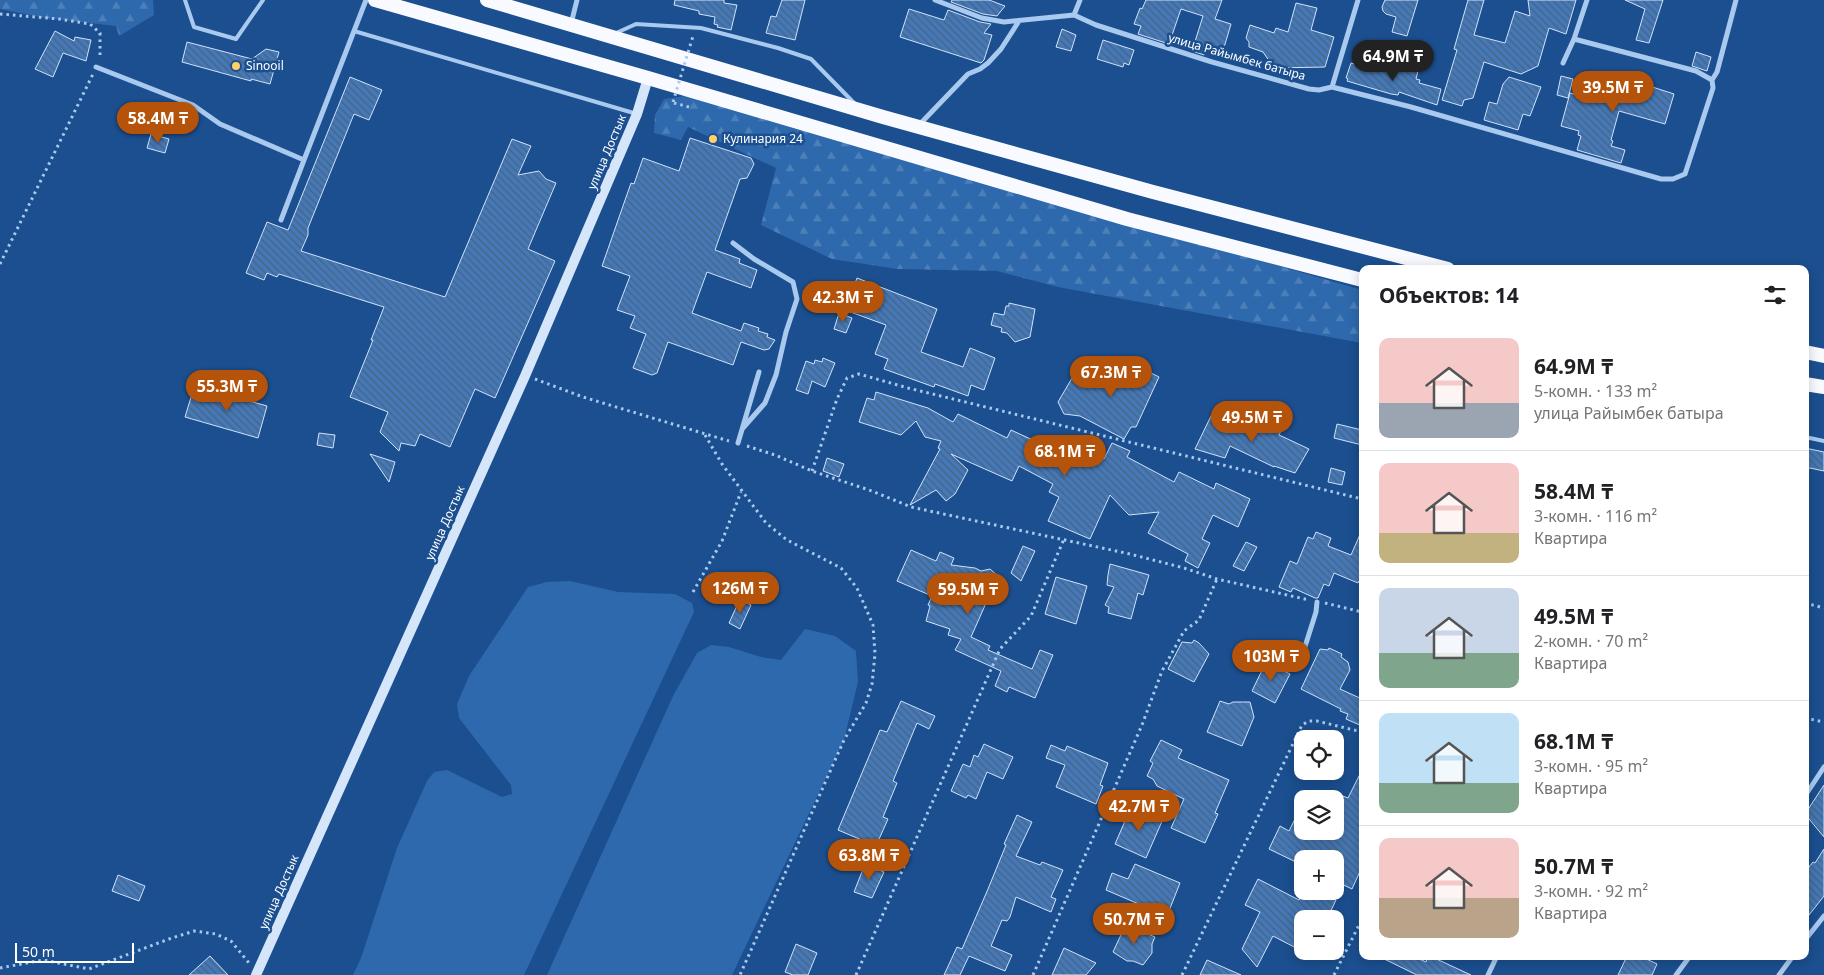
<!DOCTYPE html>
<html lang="ru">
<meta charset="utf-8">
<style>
body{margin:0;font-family:"Noto Sans",sans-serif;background:#f6f6f6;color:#202124;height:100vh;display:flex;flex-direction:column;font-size:19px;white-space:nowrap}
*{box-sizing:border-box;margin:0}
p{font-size:16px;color:#757577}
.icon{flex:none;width:28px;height:28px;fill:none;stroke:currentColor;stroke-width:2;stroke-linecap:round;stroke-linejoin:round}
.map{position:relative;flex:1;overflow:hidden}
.drawer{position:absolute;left:1359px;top:265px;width:450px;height:695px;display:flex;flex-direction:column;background:#fff;border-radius:10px;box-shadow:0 2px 12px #0003}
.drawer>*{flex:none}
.controls{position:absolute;left:1294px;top:730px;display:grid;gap:10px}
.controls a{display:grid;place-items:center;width:50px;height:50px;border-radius:10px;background:#fff;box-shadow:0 2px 12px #0003;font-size:25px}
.scale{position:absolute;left:15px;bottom:12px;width:119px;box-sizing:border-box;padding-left:5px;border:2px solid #fff;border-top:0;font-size:14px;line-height:18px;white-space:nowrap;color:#fff;-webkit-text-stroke:4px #1b4f8f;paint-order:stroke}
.price{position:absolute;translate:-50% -42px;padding:0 11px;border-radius:18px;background:#b45309;color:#fff;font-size:16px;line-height:32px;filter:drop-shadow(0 1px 2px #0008)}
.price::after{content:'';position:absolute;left:50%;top:30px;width:15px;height:11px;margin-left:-8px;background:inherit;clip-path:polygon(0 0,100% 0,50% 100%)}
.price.on{background:#222;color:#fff}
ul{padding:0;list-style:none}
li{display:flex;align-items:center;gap:15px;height:125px;padding:0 20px}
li+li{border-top:1px solid #e0e0e0}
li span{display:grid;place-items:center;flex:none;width:140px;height:100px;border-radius:10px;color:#555}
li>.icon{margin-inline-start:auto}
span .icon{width:60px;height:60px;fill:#fffc;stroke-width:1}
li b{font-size:21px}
h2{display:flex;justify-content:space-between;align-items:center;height:60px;padding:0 20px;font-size:21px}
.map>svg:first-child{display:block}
</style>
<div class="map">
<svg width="1824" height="975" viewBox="0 0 1824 975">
<defs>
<pattern id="forest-firs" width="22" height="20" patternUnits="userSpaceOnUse" patternTransform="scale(1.25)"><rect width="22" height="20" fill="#2e69ad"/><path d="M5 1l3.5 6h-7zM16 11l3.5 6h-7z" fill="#4d80b9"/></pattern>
<pattern id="building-back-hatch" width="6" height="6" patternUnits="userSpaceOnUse" patternTransform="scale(1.25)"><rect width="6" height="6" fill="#4478b7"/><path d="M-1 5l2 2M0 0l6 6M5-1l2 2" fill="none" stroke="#486282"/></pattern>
</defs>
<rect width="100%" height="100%" fill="#1b4f8f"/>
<!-- green -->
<path fill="#2e69ad" d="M570,581L618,592L675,594L692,603L694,612L524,975H353L361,958L397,848L427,781L434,772L447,770L502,797L512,794L511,785L459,718L457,704L469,676L528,587L547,582Z
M805,629L835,636L856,651L858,682L844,740L732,975H547L673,696L697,653L711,645L729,647L761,657L781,660Z"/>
<!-- forest -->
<path fill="url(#forest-firs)" d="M0,0H153L154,15L119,36L116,26L45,18L0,9Z
M693,95L1362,290V343L1058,287L997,271L897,269L832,259L761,225L776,168L688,127L681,140L654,133L655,115L664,99Z"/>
<!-- building -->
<path fill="url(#building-back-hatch)" stroke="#cfe3fa" d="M675,0H724V3L737,5L731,30L717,27L718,25L714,24L715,17L699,14V11L674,5Z
M782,0H805L795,40L766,33L771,16L776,17Z
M952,0H989L1005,6L997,16L983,14L951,2Z
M1146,0H1222L1215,19L1231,24L1223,51L1218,57L1206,49L1204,55L1192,51L1203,16L1181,9L1169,44L1138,34L1141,26L1134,24L1140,8L1142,9Z
M1385,0H1418L1407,36L1392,32L1396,17L1386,14L1383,11L1382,7Z
M1468,0H1484L1474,35L1505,43L1515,11L1530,16L1528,0H1576L1566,34L1549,28L1538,66L1521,74L1484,62L1473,98L1464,100L1462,106L1442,100L1457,50L1454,49Z
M1625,0H1663L1649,43L1636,40L1645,9Z
M1296,3L1317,8L1311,30L1334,37L1325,67L1274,68L1263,52L1249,47V42L1246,38L1250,25L1274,33L1276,28L1288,32Z
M909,9L944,20L948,10L980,22L991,24L984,33L992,35L984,60L981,63L900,37Z
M1062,29L1076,35L1071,51L1056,47Z
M55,31L74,41L75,37L91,40L86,61L63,53L53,77L35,69Z
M1103,40L1134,50L1129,65L1124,63L1123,67L1097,59Z
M187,42L252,59L266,49L279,52L270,84L251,79V81L182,62Z
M1696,52L1711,57L1707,71L1692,66Z
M1361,62L1387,71V69L1398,72L1400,66L1418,71L1416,79L1420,80L1419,83L1441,89L1437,105L1399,92L1398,95L1391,94L1347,81L1348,79L1346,78L1351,63L1360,66Z
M1606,72L1674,94L1665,124L1619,111L1611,140L1613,141L1611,146L1625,150L1621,163L1577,150L1581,136L1578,135L1579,131L1561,126L1570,93L1597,101Z
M1561,76L1573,79L1568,98L1557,95Z
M350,77L382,90L369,120L354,114L308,228V235L301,251L445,297L512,139L531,146L518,175L539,171L546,179L556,183L528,249L555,261L495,398L475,389L450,447L420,434L415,446L401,443L399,451L380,432L388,412L350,397L373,340H371L384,307L279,274L277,277L267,273L264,280L246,273L267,222L288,230Z
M1509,77L1541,87L1530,116L1523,114L1518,130L1484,120L1489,102L1497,104L1503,84Z
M151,134L169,139L165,153L147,148Z
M690,138L751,158L754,164L747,178L740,179L715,250L740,259L739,263L757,270L751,288L707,272L692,313L741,331L744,323L759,328L758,331L768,334L767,337L775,340L769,349L764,350L741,342L733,365L668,342L657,373L652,375L633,368L646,334L630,328L635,316L617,310L630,276L602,266L631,183L634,184L643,158L679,171Z
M857,278L937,309L921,352L963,367L970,348L995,358L984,390L971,385L968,396L935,384L934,387L884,369L888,359L875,354L886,325L845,310Z
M1009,303L1035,309L1030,337L1015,342L1007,333L1001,332L1002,328L991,325L994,313L1004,315L1006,306H1009Z
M839,313L852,318L846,333L834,329Z
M823,358L835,363L825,387L812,381L808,394L796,390L806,361L814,364L815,360L822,362Z
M1120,361L1130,367L1133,361L1150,369L1149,372L1159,377L1136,427H1131L1124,439L1080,416L1064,414L1058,402L1075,373L1085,379L1087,376L1091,378L1092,376L1106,385Z
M203,388L267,406L258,438L185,417L192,394L201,397Z
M876,392L928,408L953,422L958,414L1007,438L1011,430L1037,442L1039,437L1079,455L1082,449L1104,459L1112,443L1130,451L1127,457L1174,482L1179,472L1214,489L1216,483L1250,499L1238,527L1213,515L1202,539L1210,543L1198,568L1185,561L1188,554L1148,533L1159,512L1129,515L1110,495L1090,539L1048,521L1059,497L1049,492L1053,484L1019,466L1012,481L951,454L968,470L955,494L946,501L936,490L910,505L940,449L938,448L941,441L925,437L916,421L901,435L859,422L867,398L874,400Z
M1212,414L1220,418L1222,414L1234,419L1232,424L1255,434L1262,420L1282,429L1279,435L1309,449L1295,473L1274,466V467L1230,446L1225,458L1195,449Z
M1337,424L1362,430V445L1334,438Z
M319,433L335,435L333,448L317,445Z
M1805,448L1824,452V471L1805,467Z
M370,454L395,462L389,482Z
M827,458L844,464L839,477L823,471Z
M1331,468L1345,472L1342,485L1328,482Z
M1362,530V582L1359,581L1358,583L1334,573L1329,586L1324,584L1318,598H1315L1293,588L1291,592L1279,587L1290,561L1297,564L1308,537L1313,539L1316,532L1331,538L1328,546L1351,555Z
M1246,542L1257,547L1244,571L1233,566Z
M1023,546L1035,551L1021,581L1011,573Z
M911,550L936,561L940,552L954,558L951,565L975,568L981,571L990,569L998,576L971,637L990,646L988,650L1032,669L1040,650L1053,655L1035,698L1009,687L1007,692L995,686L1001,671L955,650L961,639L948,635L950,629L926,621L930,606L928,605L932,596L897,581Z
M1110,564L1149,575L1143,595L1138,593L1131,619L1108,613L1109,607L1105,605L1114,587L1107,585L1108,575Z
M1056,577L1087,586L1076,624L1045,614Z
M740,599L751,605L740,629L729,623Z
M1194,640L1199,643L1209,654L1194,682L1168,669L1182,642L1192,643Z
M1329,648L1342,654L1341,657L1348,662L1350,670L1340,689L1362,699V726L1346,719L1348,714L1340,711L1341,709L1301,689L1320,649L1328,650Z
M1266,662L1290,674L1275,703L1252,691Z
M901,701L935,716L929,729L917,723L893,781L897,783L883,817L888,819L876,846L838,830L880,730L887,732Z
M1220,701L1229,704L1233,702H1250L1254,717L1242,746L1207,732Z
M1161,740L1182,750L1178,758L1229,780L1215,813L1218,814L1205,843L1171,828L1184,799L1157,786L1153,779L1147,776L1153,763L1150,761Z
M984,744L1013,757L1003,779L987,772L976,799L968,795L966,798L951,791L963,764L970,767L974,755L978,757Z
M1051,745L1065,751L1067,746L1108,763L1100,785L1103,786L1096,804L1056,787L1065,765L1046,758Z
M1362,770V867L1352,889L1335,881V859H1302V865L1269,849L1280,826L1289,831L1302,805V831H1335V793L1348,798Z
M1824,785V837L1805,814Z
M1132,805L1163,819L1146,858L1115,844Z
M1017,815L1032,822L1016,856L1040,865L1042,862L1063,870L1051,897L1056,899L1051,912L1016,897L1010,917L1007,921L1002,920L991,946L1012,955L1005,971L969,956L960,975H944L957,947L962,949L988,889L1006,845L1004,844Z
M1824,849V896L1805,920V872L1813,862L1815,863Z
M865,864L884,872L872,898L854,892Z
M1135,864L1180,883L1167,916L1106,890L1112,873L1128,879Z
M118,875L145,886L139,901L112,891Z
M1258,879L1299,900L1304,891H1317L1336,900L1327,919H1302V940L1298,949L1273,936L1257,967L1242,949L1260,912L1245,905Z
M1126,924L1155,937L1152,944V953L1143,965L1133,961H1127L1113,952Z
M796,944L817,953L808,975H793L785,972Z
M1064,948L1096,963L1086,975H1052Z
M210,956L228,975H189Z
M1378,956H1413L1426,962L1428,956H1430L1471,975H1417Z
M1627,956H1640L1657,964L1652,975H1618Z
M1207,960L1241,975H1200Z"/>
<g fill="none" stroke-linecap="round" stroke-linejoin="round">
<!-- path -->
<path stroke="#a9c9ee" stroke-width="3" stroke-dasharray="2.5 4" stroke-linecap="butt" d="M0,14L59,19L90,24L100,33V59
M674,103L689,107
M0,264L93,74
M535,379L583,397L729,441
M705,435L722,464L766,523L787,540L841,568L857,588L873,625L875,654L872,684L866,703L844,740L740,975
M747,446L775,455L812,471L872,491L911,507L1130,554L1184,568L1217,579L1309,600
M812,471L837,399L847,378L859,374L908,388L1362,499
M693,592L722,541L741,492
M1325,603L1362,612
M1805,603L1824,608
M1805,718L1824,722
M0,968L43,960L89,969L169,939L194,931L216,934L231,941L249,963
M856,975L1000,649L1031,616L1064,539
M1033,975L1142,725L1162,671L1184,631L1199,620L1217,579
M1182,975L1302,725L1309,721H1317L1362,732
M1334,975L1362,919"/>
<!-- service -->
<path stroke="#a9c9ee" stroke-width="4" d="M185,0L194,27L236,39L263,0
M354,31L637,114
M614,34L636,24L701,28L778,48L811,59L856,105
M1805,437L1824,441"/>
<!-- minor -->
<path stroke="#a9c9ee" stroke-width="5" d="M935,0L982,18L1004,22L1074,15L1096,25L1212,62L1309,89L1319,90L1332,87L1411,107L1661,179H1673L1685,174L1713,88L1712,80L1696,71L1574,39
M1074,15L1080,0
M571,24L577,0
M1563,63L1574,39L1587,0
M96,67L193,105L220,124L304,160L366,0
M1712,80L1717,72L1736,0
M1332,87L1358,0
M920,124L968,74L980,69L988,63L1001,49L1019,21
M281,220L304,160
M733,243L754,259L793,282L797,299L786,332L776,375L765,403L743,428
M738,443L759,372
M1302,656L1316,612L1317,602
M1805,796L1824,767
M1805,940L1824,916
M1488,975L1497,956
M1676,975L1690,956
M1779,975L1793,956"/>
<!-- secondary -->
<path stroke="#d6e6fa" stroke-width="10" d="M256,975L525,376L637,114L648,78"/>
<!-- trunk -->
<path stroke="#f8faff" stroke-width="14" d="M375,0L648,78L1127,219L1362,280
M487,0L883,117L1153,192L1448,269
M1805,352L1824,356
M1805,384L1824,387"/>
<!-- path-bridge -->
<path stroke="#a9c9ee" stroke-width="3" stroke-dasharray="2.5 4" stroke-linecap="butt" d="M673,102L693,36"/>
</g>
<!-- markers -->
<g fill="#ffd166" stroke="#1b4f8f" stroke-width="2">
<circle cx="236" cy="66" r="5"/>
<circle cx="713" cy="139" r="5"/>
</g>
<g text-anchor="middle" stroke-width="5" stroke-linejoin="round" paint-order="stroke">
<!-- street labels -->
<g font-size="12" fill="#fff" stroke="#1b4f8f">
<text transform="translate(1237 57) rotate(16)" y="4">улица Райымбек батыра</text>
<text transform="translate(607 152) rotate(-67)" y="4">улица Достык</text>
<text transform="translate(445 523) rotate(-66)" y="4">улица Достык</text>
<text transform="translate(279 892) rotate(-66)" y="4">улица Достык</text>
</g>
<!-- poi labels -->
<g font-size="12" fill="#fff" stroke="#1b4f8f" text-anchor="start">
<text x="246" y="70">Sinooil</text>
<text x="723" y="143">Кулинария 24</text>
</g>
</g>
</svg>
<div class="controls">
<a><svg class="icon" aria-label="locate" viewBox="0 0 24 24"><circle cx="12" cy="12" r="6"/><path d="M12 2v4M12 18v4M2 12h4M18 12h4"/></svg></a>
<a><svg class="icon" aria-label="layers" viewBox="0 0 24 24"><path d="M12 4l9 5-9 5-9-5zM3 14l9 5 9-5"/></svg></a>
<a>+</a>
<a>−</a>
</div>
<div class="scale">50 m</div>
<b class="price on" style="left:1393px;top:82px">64.9M ₸</b>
<b class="price" style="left:1613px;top:113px">39.5M ₸</b>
<b class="price" style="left:158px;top:144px">58.4M ₸</b>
<b class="price" style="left:843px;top:323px">42.3M ₸</b>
<b class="price" style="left:1111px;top:398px">67.3M ₸</b>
<b class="price" style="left:227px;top:412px">55.3M ₸</b>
<b class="price" style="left:1252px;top:443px">49.5M ₸</b>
<b class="price" style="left:1065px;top:477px">68.1M ₸</b>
<b class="price" style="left:740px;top:614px">126M ₸</b>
<b class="price" style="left:968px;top:615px">59.5M ₸</b>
<b class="price" style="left:1271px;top:682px">103M ₸</b>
<b class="price" style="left:1139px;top:832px">42.7M ₸</b>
<b class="price" style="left:869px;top:881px">63.8M ₸</b>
<b class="price" style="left:1134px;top:945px">50.7M ₸</b>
<section class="drawer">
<h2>Объектов: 14<svg class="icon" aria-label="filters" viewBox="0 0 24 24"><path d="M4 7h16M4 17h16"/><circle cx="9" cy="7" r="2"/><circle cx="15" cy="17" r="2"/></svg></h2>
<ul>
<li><span style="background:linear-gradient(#f6c9c9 65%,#9aa5b1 0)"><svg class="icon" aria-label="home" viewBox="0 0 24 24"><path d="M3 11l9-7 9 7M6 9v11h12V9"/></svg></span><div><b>64.9M ₸</b><p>5-комн. · 133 m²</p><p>улица Райымбек батыра</p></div></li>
<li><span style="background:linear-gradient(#f6c9c9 70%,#c2b280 0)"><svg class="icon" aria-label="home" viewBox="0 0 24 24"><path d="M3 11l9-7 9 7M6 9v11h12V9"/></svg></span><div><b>58.4M ₸</b><p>3-комн. · 116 m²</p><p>Квартира</p></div></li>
<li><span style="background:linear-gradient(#c9d6e8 65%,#7fa58c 0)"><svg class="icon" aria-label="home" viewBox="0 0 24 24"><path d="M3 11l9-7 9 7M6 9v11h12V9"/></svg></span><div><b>49.5M ₸</b><p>2-комн. · 70 m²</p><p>Квартира</p></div></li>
<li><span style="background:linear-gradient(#bfe0f5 70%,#7fa58c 0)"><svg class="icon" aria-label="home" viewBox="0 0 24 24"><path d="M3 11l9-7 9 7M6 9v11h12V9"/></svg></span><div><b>68.1M ₸</b><p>3-комн. · 95 m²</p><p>Квартира</p></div></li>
<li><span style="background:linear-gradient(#f6c9c9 60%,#b9a48a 0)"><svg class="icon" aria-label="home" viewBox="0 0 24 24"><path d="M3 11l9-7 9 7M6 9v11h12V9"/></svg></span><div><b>50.7M ₸</b><p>3-комн. · 92 m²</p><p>Квартира</p></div></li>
</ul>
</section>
</div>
